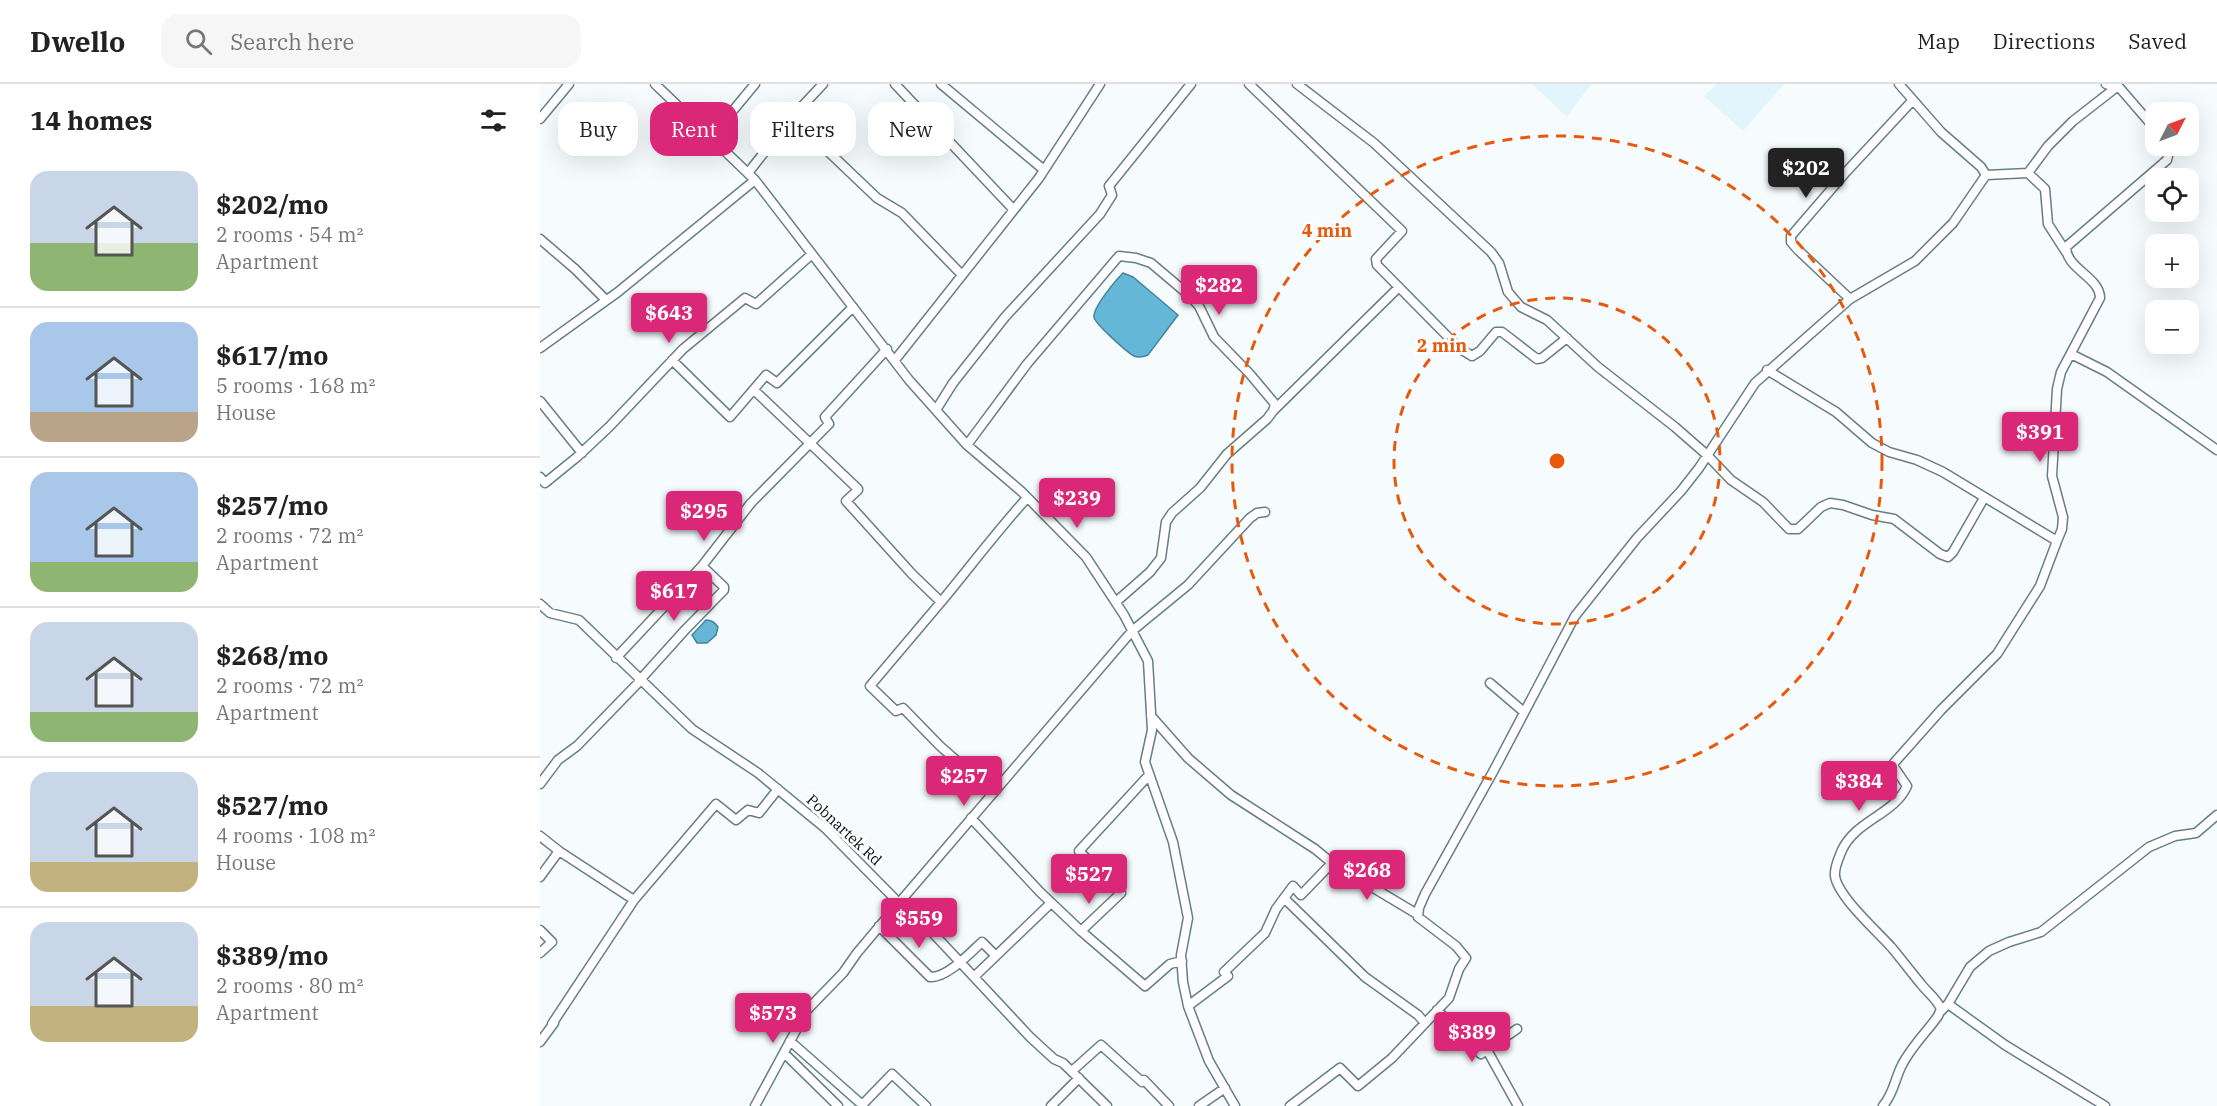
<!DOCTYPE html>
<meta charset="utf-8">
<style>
body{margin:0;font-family:"IBM Plex Serif",serif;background:#f6f6f6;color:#222;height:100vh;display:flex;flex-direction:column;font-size:22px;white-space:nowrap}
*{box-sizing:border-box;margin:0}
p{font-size:20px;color:#767676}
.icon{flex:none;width:33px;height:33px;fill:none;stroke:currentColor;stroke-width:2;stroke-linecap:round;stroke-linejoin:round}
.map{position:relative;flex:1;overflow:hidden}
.details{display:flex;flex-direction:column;background:#fff;width:540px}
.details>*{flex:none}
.hud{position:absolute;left:18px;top:18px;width:570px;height:54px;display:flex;gap:12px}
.needle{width:39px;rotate:48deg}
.controls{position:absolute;left:1605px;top:18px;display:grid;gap:12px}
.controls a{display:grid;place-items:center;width:54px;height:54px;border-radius:12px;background:#fff;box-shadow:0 6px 24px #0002;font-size:30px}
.price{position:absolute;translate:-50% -51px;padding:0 14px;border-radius:6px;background:#db2777;color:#fff;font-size:20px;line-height:39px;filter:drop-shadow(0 2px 3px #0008)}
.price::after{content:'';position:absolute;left:50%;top:36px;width:18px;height:14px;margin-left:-9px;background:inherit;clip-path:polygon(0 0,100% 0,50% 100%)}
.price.current{background:#222;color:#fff}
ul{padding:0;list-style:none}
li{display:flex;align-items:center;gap:18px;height:150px;padding:0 30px}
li+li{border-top:2px solid #e0e0e0}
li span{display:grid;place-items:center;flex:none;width:168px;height:120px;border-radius:18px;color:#555}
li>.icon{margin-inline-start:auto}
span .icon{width:72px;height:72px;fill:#fffc;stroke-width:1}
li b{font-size:26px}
h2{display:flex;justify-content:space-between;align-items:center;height:72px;padding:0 30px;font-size:26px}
.pill{padding:0 21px;border-radius:18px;background:#fff;box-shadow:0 6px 24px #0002;font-size:21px;line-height:54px}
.pill.current{background:#db2777;color:#fff}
header{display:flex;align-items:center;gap:36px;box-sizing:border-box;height:84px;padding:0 30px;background:#fff;border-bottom:2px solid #e0e0e0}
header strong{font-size:28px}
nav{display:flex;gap:33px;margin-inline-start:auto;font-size:21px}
.search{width:420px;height:54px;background:#f6f6f6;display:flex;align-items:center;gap:15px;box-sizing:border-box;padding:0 21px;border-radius:18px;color:#767676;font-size:22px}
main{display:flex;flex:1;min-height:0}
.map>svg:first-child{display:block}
</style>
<header>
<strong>Dwello</strong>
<div class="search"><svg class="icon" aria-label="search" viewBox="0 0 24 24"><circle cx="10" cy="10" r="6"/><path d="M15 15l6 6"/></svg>Search here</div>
<nav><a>Map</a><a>Directions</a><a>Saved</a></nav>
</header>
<main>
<section class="details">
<h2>14 homes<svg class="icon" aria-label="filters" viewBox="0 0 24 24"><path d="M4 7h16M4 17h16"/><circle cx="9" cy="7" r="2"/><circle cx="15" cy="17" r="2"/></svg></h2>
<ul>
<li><span style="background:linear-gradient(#c9d6e8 60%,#8fb573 0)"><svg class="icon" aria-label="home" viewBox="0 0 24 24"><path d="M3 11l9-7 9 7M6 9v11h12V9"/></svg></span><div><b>$202/mo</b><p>2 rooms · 54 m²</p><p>Apartment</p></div></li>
<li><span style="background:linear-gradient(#a9c7e8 75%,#b9a48a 0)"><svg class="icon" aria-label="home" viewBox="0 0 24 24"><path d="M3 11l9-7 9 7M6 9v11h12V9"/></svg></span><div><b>$617/mo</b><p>5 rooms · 168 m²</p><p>House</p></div></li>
<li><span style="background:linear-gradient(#a9c7e8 75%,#8fb573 0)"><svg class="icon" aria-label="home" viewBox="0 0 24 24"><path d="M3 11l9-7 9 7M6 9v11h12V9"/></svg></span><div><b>$257/mo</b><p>2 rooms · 72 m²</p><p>Apartment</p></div></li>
<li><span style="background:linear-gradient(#c9d6e8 75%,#8fb573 0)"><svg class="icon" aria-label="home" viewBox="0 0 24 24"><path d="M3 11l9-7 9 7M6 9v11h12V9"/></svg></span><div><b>$268/mo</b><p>2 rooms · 72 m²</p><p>Apartment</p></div></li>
<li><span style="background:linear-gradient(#c9d6e8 75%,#c2b280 0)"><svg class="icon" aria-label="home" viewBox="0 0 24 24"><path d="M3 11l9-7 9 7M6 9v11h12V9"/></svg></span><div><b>$527/mo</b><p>4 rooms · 108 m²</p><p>House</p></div></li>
<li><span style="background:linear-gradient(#c9d6e8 70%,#c2b280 0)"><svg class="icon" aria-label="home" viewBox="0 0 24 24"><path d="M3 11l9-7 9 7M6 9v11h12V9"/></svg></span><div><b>$389/mo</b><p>2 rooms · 80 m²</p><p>Apartment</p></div></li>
</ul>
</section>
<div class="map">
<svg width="1677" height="1022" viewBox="0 0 1677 1022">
<rect width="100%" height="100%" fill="#f6fbfd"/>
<!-- built -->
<path fill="#e2f5fd" d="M992,0H1051L1027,33Z
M1177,0H1244L1203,47L1164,12Z"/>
<!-- water -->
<path fill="#64b7d6" stroke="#48849b" stroke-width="1.5" d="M583,189L593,193L638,231L608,271C603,273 599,274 594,272C588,269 554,239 554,233C553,223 576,196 583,189Z
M166,536C172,536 175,538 178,543L176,551L167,559H157L152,551Z"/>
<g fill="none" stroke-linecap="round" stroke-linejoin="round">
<defs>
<path id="minor" d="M115,0L215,96L369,296L427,361L482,408L546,473L584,531L608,577L612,646L605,678L633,758L648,834L641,871L643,898L648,922L669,977L695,1022
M355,0L473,125
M401,0L504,86
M709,0L862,147L836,175L837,181L919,264L932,272L940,267L956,248H962L997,275L1002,274L1027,254
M757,0L834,59L951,168L959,179L968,208L981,223L1007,236L1058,283L1135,343L1167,371L1191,396L1223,418L1249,445H1258L1281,423L1290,419L1303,421L1332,431L1354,435L1400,470L1408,473L1413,468L1444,414
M1359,0L1401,48L1441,83L1446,91
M1566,0L1573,3L1578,2L1616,46
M252,33L337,114L362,129L422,191
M0,35L29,0
M171,53L215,0
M208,89L252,33L283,0
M1488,89L1505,105L1508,140L1526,168
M0,155L35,185L66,216
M1310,215L1258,166L1251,158V152L1307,87L1373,16
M0,264L78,208L215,96
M1531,270L1567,288L1677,366
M132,276L190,333L226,291L237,299L313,223
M355,276L499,94L560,0
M1227,286L1296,328L1332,359L1349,368L1377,376L1403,388L1517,457L1522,445L1523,433L1512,392L1517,305L1521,288L1560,214C1560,193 1526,185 1526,163L1627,76L1629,68L1626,62
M214,306L318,405V406L306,417L372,490L401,518C430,483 457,447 487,414
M0,317L42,369
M396,326L413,299L465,233L560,130L572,111L569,102L651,0
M733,327L859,203
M427,361L487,280L579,172L596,174L611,179L650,212L659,222L674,253L709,289L735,320L733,327L727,335L687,370L660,404L632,429L626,438L621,474L610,488L577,517
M0,393L5,399L37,373L69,343L143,265L205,214L216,220L272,170
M401,518L330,602L356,627L363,624L400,662L452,708
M0,520L10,529L39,536L152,645L218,689L285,744L359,819L391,847L490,953L514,975L523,979L567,1022
M76,574L162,482L211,419L289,340L285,333L347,265
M99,597L145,546L184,506V503L162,482
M950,599L984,628
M611,632L648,674L691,711L775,765L792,779L761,811L753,802L736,825L725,849L684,888L688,892L648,922
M609,691L539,767L581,809L541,847L605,902L630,880L642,877
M0,700L18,676L37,662L100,597
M431,734L500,808L541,847
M0,752L19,767L94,816L12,940
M792,779L877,830
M0,793L19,767
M744,814L825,893L878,931L885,939
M94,816L176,720L196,736L208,726L219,729L238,705
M339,842L390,893C407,894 430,869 442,858L456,872
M0,846L12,858L0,869
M435,892L511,819
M1408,920L1465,961L1565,1022
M897,926L941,970L977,945
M1401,927L1408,920L1430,883L1449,867L1469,858L1501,848L1609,763L1635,752L1656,749L1677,731
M250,957L319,1018L323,1020L352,990L386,1022
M0,958L14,939
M947,966L978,1022
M244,969L298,1022
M532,987L561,961L602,998L604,996L629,1022
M215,1022L267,926L303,889L317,869L359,819L592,547L648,501L710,434L717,429L725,428
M511,1022L539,994
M659,1022L685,1004
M750,1022L800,984L818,1002L852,974L909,914L919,885L926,874L916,862L878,833L879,824L885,810L954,686L1035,532L1097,454L1141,407L1159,384L1215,299L1310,215L1375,177L1413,139L1446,91L1488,89L1508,62L1533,37L1578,2
M1343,1022C1354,1008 1354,998 1361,983C1370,964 1386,949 1398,932L1401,925C1397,915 1387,908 1381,900C1371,888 1362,876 1352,864C1338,848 1298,813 1295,792C1294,783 1299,774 1302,766C1316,736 1354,731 1367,702L1354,683V679L1401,626L1457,570L1500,502L1517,457"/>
</defs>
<!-- minor casing -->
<use href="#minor" stroke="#687e86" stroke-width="11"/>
<!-- minor -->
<use href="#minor" stroke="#fff" stroke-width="8"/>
</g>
<!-- distance rings -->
<g fill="none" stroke="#e8590c" stroke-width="3" stroke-dasharray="10 8">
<circle cx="1017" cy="377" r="163"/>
<circle cx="1017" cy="377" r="325"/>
</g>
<g text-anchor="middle" stroke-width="6" stroke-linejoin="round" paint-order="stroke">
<!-- street labels -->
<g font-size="15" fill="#060d11" stroke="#fff">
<text transform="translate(304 746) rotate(43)" y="5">Pobnartek Rd</text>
</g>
</g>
<circle cx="1017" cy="377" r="9" fill="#e8590c" stroke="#fff" stroke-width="3"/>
<g font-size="18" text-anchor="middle" font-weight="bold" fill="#e8590c" stroke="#fff" stroke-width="6" stroke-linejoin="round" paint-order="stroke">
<text x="787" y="153">4 min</text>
<text x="902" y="268">2 min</text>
</g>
</svg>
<div class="controls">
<a><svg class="needle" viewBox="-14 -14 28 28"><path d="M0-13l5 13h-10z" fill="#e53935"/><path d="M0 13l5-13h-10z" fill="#767676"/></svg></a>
<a><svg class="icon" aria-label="locate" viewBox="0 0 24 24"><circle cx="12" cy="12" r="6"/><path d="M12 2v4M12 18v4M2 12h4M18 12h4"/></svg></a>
<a>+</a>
<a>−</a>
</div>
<b class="price current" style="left:1266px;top:115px">$202</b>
<b class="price" style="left:679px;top:232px">$282</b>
<b class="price" style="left:129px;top:260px">$643</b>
<b class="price" style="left:1500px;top:379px">$391</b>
<b class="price" style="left:537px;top:445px">$239</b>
<b class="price" style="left:164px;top:458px">$295</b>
<b class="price" style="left:134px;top:538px">$617</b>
<b class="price" style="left:424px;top:723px">$257</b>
<b class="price" style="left:1319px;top:728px">$384</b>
<b class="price" style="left:827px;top:817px">$268</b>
<b class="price" style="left:549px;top:821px">$527</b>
<b class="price" style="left:379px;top:865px">$559</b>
<b class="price" style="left:233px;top:960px">$573</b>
<b class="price" style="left:932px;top:979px">$389</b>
<div class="hud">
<a class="pill">Buy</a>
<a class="pill current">Rent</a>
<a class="pill">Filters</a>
<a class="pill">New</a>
</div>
</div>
</main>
